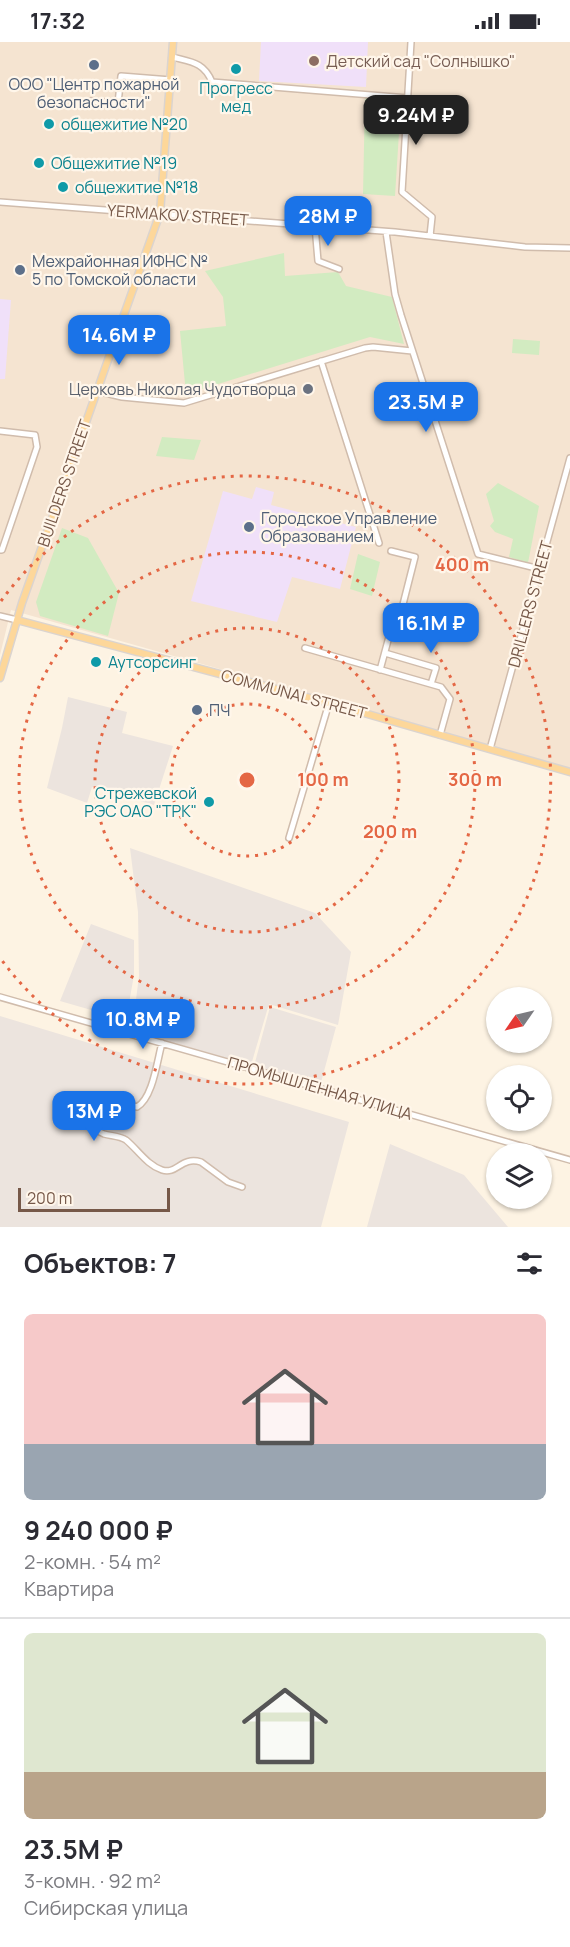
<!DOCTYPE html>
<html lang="ru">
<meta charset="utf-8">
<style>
body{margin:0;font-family:Manrope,sans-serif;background:#f7f7f7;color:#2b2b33;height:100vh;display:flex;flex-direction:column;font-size:22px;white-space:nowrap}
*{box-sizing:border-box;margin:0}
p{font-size:20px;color:#7c7c81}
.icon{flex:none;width:33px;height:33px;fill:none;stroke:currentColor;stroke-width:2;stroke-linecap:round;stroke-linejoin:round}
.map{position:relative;height:1185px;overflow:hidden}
.details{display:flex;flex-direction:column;background:#fff;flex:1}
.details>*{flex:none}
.needle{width:39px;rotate:236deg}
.controls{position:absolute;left:486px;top:945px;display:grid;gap:12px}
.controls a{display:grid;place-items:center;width:66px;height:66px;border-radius:50%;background:#fff;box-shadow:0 2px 4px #0004;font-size:30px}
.scale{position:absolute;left:18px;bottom:15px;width:152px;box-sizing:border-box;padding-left:6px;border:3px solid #765848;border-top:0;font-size:16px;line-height:21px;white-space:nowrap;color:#765848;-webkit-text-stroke:4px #fff6ea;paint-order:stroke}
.price{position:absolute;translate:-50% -51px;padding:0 14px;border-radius:12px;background:#1a73e8;color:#fff;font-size:20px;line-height:39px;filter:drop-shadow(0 2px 3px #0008)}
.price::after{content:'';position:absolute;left:50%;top:36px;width:18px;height:14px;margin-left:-9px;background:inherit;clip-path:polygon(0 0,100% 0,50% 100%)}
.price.active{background:#222;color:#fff}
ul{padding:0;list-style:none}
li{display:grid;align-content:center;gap:12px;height:318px;padding:0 24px}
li+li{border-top:2px solid #e1e1e2}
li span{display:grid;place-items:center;height:186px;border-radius:9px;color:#555}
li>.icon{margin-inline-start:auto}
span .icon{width:108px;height:108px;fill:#fffc;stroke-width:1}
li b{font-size:26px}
h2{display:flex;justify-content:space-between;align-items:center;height:72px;padding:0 24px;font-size:26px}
.status{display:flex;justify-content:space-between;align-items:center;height:42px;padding:0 30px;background:#fff;direction:ltr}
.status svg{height:16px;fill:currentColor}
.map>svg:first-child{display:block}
</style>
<div class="status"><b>17:32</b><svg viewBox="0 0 49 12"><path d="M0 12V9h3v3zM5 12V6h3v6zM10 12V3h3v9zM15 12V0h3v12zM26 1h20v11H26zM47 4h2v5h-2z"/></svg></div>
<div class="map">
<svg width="570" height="1185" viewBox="0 0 570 1185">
<rect width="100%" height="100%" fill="#fdf3e3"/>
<!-- residential -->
<path fill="#f5e4d1" d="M0,0H570V726L11,568L0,613Z"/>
<!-- industrial -->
<path fill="#ece4de" d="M68,655L127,670L122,691L173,704L154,763L92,745L87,761L47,746L62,686Z
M130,806L315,871L351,910L338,983L269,962L251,1023L132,989L139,934L138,870Z
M91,882L134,898V933L126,978L60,959Z
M270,965L336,985L320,1044L254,1024Z
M0,974L349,1080L321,1185H0Z
M390,1102L464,1133L508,1185H367Z"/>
<!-- education -->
<path fill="#f0e0f9" d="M261,0H368L366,45L259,39Z
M0,257L11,258L5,337H0Z
M256,445L274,450L271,463L356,485L340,547L292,535L277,580L191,559L223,449L252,457Z"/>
<!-- green -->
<path fill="#d2ebc1" d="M365,56L401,59L395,154L363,152Z
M284,211L285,234L338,230L346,244L392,255L404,302L370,295L186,352L180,289L226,284L223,255L205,229Z
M513,297L540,299L539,313L512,311Z
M162,395L201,398L194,418L156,414Z
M498,441L539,464L528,521L509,515L513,497L495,490L490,484L494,479L486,452Z
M62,486L88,496L119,551L108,594L40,574L36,560Z
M358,512L380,520L372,554L350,547Z"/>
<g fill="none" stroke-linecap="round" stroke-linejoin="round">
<defs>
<path id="minor" d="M411,0L402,150L432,175L430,194
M172,15C191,20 204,20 212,40L408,56
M90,59L118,61L121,34L171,38
M0,160L395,190L525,205L570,206
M315,184L318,219L339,227
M386,190L395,252L401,273L478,512L540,527
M321,319L379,501
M97,349L122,355L184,361L365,306L373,305L412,309
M0,389L35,393L37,405L2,508H0
M0,574L17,578
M305,606L441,645L450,657L440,693
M385,611L436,626L431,642
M380,628L390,591L398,582L415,515L391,509
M490,707L570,416
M289,796L329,661
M0,955L570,1118
M162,1001C157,1019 153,1056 137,1065L101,1056L94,1059L88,1071L91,1085C95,1087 99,1090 104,1092C111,1094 120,1094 126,1098C138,1108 147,1123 162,1128C177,1133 181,1114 201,1120L228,1140L242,1145"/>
<path id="major" d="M17,578L329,661L570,730
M0,636L22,561L160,171L173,0"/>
</defs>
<!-- minor casing -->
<use href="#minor" stroke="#d0bcac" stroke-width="8"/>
<!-- major casing -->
<use href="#major" stroke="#dbd4cf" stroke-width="9"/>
<!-- minor -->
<use href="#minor" stroke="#fff" stroke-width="5"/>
<!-- major -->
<use href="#major" stroke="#fdd79a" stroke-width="6"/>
</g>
<!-- distance rings -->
<g fill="none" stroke="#e46745" stroke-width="3" stroke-dasharray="3 6">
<circle cx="247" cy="738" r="76"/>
<circle cx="247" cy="738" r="152"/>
<circle cx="247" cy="738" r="228"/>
<path d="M1 559A304 304 0 1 1 1 917"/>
</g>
<!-- markers -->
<circle fill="#8d6e63" stroke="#fff6ea" stroke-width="2" cx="314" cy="19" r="6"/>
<g fill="#5c6f8a" stroke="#fff6ea" stroke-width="2">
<circle cx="94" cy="23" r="6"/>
<circle cx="20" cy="228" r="6"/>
<circle cx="249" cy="485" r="6"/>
<circle cx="197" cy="668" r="6"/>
</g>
<g fill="#0f9aa8" stroke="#fff6ea" stroke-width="2">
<circle cx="236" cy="27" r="6"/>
<circle cx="49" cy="82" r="6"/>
<circle cx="39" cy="121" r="6"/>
<circle cx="63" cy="145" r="6"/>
<circle cx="96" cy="620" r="6"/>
<circle cx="209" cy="760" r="6"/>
</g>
<circle fill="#6b7280" stroke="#fff6ea" stroke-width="2" cx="308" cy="347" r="6"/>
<g text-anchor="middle" stroke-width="4.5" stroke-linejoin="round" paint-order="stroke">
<!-- education labels -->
<g font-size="16" fill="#785e54" stroke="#fff6ea" text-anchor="start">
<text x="326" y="25">Детский сад "Солнышко"</text>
</g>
<!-- service labels -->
<g font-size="16" fill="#4e5e75" stroke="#fff6ea" text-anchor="start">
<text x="94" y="48" text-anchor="middle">ООО "Центр пожарной<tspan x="94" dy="18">безопасности"</tspan></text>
<text x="32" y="225">Межрайонная ИФНС №<tspan x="32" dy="18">5 по Томской области</tspan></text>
<text x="261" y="482">Городское Управление<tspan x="261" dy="18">Образованием</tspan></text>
<text x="209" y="674">ПЧ</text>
</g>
<!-- culture labels -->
<g font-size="16" fill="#0d838f" stroke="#fff6ea" text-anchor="start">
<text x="236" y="52" text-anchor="middle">Прогресс<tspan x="236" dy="18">мед</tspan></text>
<text x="61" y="88">общежитие №20</text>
<text x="51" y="127">Общежитие №19</text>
<text x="75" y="151">общежитие №18</text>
<text x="108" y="626">Аутсорсинг</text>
<text x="197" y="757" text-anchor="end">Стрежевской<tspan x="197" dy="18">РЭС ОАО "ТРК"</tspan></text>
</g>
<!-- street labels -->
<g font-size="16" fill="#765848" stroke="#fff6ea">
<text transform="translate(178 173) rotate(4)" y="6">YERMAKOV STREET</text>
<text transform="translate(64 441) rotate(-71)" y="6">BUILDERS STREET</text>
<text transform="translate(530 562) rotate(-75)" y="6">DRILLERS STREET</text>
<text transform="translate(294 652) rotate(15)" y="6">COMMUNAL STREET</text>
<text transform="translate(320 1046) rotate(16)" y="6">ПРОМЫШЛЕННАЯ УЛИЦА</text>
</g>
<!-- worship labels -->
<g font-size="16" fill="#5b616d" stroke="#fff6ea" text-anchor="end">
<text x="296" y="353">Церковь Николая Чудотворца</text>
</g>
</g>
<circle cx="247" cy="738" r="9" fill="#e46745" stroke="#fff6ea" stroke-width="3"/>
<g font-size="18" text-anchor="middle" font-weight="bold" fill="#e46745" stroke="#fff6ea" stroke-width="4.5" stroke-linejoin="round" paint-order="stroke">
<text x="462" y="529">400 m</text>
<text x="323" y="744">100 m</text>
<text x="475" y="744">300 m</text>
<text x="390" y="796">200 m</text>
</g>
</svg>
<div class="controls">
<a><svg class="needle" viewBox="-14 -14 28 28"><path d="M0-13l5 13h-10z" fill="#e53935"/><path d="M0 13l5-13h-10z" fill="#7c7c81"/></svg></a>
<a><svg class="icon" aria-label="locate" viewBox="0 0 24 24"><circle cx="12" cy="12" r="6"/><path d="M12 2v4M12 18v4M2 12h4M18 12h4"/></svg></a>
<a><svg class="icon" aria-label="layers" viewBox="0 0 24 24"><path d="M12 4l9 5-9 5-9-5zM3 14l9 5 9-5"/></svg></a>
</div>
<div class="scale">200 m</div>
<b class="price active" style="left:416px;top:104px">9.24M ₽</b>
<b class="price" style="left:328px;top:205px">28M ₽</b>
<b class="price" style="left:119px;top:324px">14.6M ₽</b>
<b class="price" style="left:426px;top:391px">23.5M ₽</b>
<b class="price" style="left:431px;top:612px">16.1M ₽</b>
<b class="price" style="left:143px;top:1008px">10.8M ₽</b>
<b class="price" style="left:94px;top:1100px">13M ₽</b>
</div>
<section class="details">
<h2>Объектов: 7<svg class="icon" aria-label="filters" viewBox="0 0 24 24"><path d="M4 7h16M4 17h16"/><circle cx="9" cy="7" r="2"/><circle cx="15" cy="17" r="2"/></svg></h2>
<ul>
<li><span style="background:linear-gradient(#f6c9c9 70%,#9aa5b1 0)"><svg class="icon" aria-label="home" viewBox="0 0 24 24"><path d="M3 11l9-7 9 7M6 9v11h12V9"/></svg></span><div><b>9 240 000 ₽</b><p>2-комн. · 54 m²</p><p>Квартира</p></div></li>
<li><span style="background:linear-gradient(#dfe7d0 75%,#b9a48a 0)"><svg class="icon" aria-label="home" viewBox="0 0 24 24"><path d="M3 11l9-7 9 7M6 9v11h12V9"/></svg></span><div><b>23.5M ₽</b><p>3-комн. · 92 m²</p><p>Сибирская улица</p></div></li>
</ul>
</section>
